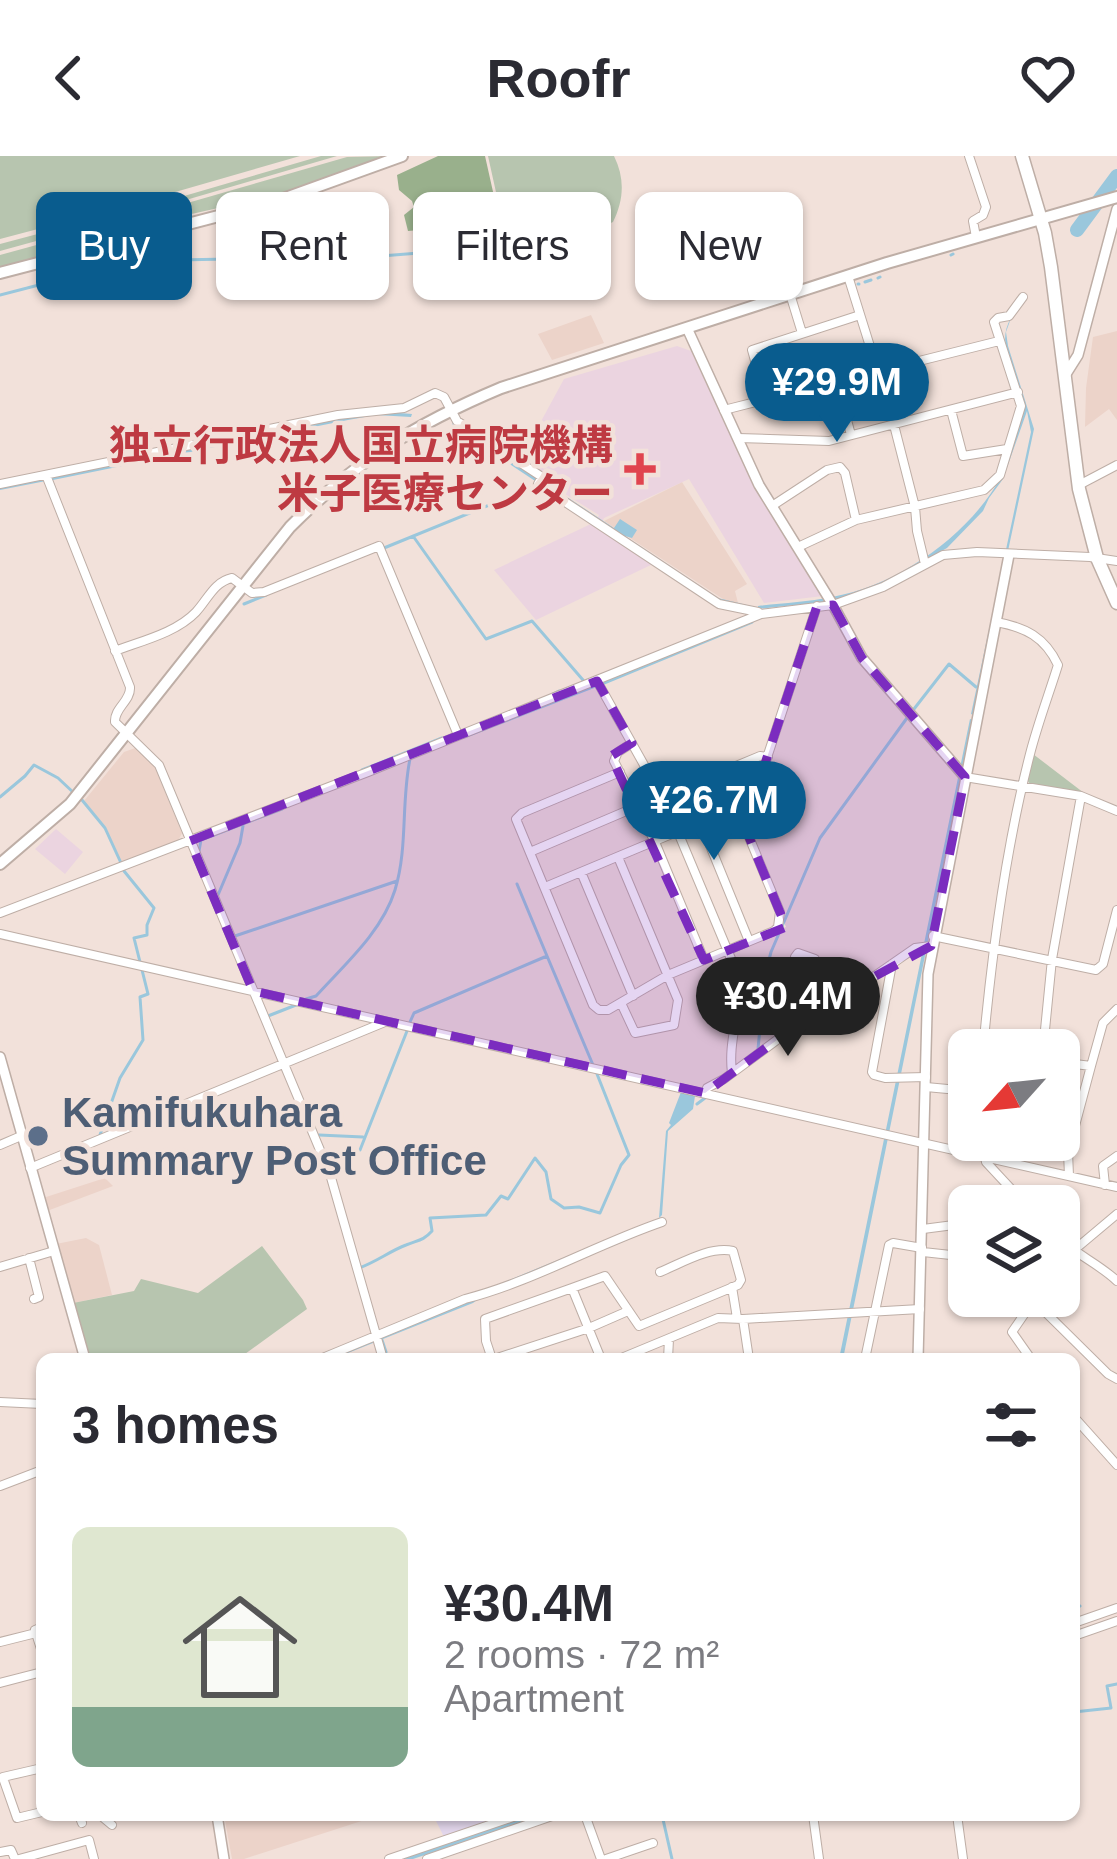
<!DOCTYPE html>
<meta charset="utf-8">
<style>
body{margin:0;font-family:Arial,"Noto Sans JP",sans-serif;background:#f7f7f7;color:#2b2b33;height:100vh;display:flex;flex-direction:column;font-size:45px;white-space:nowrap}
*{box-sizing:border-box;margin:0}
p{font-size:39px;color:#7c7c81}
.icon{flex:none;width:66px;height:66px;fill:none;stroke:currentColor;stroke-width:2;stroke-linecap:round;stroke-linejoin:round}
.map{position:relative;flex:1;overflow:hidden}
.panel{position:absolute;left:36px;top:1197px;width:1044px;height:468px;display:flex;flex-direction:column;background:#fff;border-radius:18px;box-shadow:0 3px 9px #0004}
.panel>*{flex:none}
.banner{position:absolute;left:36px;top:36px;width:1047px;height:108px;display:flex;gap:24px}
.needle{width:78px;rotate:243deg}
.fabs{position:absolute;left:948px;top:873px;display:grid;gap:24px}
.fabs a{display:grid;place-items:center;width:132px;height:132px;border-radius:18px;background:#fff;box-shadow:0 3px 9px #0004;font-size:60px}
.price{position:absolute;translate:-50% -102px;padding:0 27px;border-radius:42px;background:#095c8e;color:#fff;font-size:39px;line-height:78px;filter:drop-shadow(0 3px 6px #0008)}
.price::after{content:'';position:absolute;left:50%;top:72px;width:36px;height:27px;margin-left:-18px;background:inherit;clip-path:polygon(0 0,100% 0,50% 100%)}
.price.current{background:#222;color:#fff}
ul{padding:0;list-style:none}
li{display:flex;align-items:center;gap:36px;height:300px;padding:0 36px}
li+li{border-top:3px solid #e1e1e2}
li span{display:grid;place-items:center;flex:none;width:336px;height:240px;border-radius:18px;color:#555}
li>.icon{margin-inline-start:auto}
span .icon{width:144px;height:144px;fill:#fffc;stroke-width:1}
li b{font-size:51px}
h2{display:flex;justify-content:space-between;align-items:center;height:144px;padding:0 36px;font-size:51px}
.chip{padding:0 42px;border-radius:18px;background:#fff;box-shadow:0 3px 9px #0004;font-size:42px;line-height:108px}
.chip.current{background:#095c8e;color:#fff}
header{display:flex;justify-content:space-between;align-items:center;height:156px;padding:0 36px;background:#fff;font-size:54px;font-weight:700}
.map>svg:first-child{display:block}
</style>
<header><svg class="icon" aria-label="back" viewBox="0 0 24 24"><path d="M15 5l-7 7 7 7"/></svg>Roofr<svg class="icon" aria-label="heart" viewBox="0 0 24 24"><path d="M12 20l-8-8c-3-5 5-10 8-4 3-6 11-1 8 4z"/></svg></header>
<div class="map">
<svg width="1117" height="1703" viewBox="0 0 1117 1703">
<rect width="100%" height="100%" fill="#f2e1da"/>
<!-- built -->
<path fill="#ecd3c9" d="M591,159L604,187L552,204L538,178Z
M1117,175V264L1109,253L1085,271L1086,232L1093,181Z
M682,326L747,428L735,435L738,447L726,445L604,365Z
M138,591L155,611L182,677L178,685L122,708L106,671L84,645L124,596Z
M105,1022L113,1030L47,1055L43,1042Z
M86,1082L99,1089L112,1139L73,1147L56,1088Z
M224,1659H376L377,1660L244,1703H232Z"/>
<!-- industrial -->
<path fill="#e2d6eb" d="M433,1659H510L444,1681Z"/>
<!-- medical -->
<path fill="#ebd4e0" d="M677,190L691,195L757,336L823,440L764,447L689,323L604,362L601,368L596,365L599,359L544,325L520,304L564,223Z
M595,366L655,407L536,464L494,414Z
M56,673L83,696L65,718L35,693Z"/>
<!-- green -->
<path fill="#b7c5af" d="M0,0H300L144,45L0,83Z
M321,0H337L179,46L167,45Z
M393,0L285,37L156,66L114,82L0,112V99L84,76L89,78L104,71L347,1Z
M488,0H614C625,22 624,44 613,66L536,101L516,93L507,86Z
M158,46L167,49L0,95V88Z
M1033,598L1084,637L1030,628L1027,624Z
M262,1090L303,1144L307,1153L238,1203H89L73,1147L134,1135L141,1123L198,1137Z"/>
<!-- forest -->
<path fill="#99b08c" d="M438,0H485L500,67L408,75L404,59L414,51L412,45L399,34L397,19Z"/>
<!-- water -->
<path fill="#9ac7dc" d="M1011,162L1006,176L1008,190L1034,273L973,559L971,558L1031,276L1027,255L1003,323L989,342L983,355L947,392L881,428L842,442L825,446L758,453V450C782,447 808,446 832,441C899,429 969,379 1001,321C1006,313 1007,303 1010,295C1015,280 1023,265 1023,250C1022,219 993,192 1011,162Z
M376,255L412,258L411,261L376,259L348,264L53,324L116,490L51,324L0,334V331Z
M453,266L614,372L620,363L637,374L632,382L625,380L718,442L751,450V453L719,447L452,270Z
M970,563L973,564L843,1203H839Z
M681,936L695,940L693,953L668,975L662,1059L659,1062L666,975L671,969L669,967Z
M325,995L334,1017L381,1181L471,1144L487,1133L592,1090L661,1070L611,1091L593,1093L488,1136L473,1147L333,1203H326L378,1181Z
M528,1659H543L413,1703H399Z"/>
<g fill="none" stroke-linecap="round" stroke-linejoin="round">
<!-- stream -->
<path stroke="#9ac7dc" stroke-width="3" d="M951,99L953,98
M878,122L880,121
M865,126L871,124
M858,128H859
M0,139L62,123L176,104L381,100L496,91
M413,380L486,483L532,465L583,524
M384,392L536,330
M244,448L266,439
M604,527L752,466
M541,544L559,535
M914,553L949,508L976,531
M464,581L595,530
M362,614L442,582
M0,641L25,620L34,609L58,622L75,638
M82,644L105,672L121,707
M199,695L201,684L282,653
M218,739L240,687L243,670
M235,780L397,725
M547,800L593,909
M306,843L316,840C344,809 382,776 395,734C408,692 401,646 410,603
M268,860L296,849
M410,866L414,857L547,800L517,728
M758,893L765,819L771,796L820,682L907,562
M697,948L705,942
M100,979L120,922L143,884L140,841L148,838L134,782L147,779V769L154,752L124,715
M319,979L363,981
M360,994L407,875
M359,1112C376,1106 390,1095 406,1089C418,1084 423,1085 432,1075L430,1062L486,1059L501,1040L508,1043L535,1002L546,1016L551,1043L564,1052L579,1051L600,1057L621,1009L629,999L597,918
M382,1184L386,1196
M368,1203L375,1200
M1074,1452L1080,1450
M1074,1556L1111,1552L1107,1530L1117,1528
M662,1659L672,1703"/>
<!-- river -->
<path stroke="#9ac7dc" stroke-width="14" d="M1077,74L1117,20"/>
<defs>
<path id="minor" d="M969,0L986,51L983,59L973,65L976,81
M848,120L878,216
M790,138L802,177
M837,227L851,279
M766,244L752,194L860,159
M724,254L999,185
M951,254L963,300L1007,293
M894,269L915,351L917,375L925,408
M738,282L829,285L1018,236
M46,319L130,531C131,545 114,552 115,566L159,609L330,1018L383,1203
M0,328L338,259L404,252L435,237L444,241L457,265L542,321L538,328L719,448L758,456
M1079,329L1117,309
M772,350L827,314L840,311L845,317L856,364
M798,391L856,364L984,334L1000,319L1021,250L994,166L998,162L1009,160L1023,141
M115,495C141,485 176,477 196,456C208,443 214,426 232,422L252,437L264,436L379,390L458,579
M597,525L667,650L732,805C747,851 727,876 732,917
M632,587L618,596L614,605L655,686L704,804
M620,616L522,657L516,663L593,849L599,854H608L668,819L774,775L778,771L780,756L737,652
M965,621L1081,640L1117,655
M530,696L638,650
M618,701L678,844L674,869L635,877L621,847
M581,716L633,840
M545,731L753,644L817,450
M0,757L368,616L761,458L833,449L883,431L943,399L977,396L1090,401L1117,405
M0,778L1117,1031
M933,780L1096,814L1103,808L1117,754
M749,785L687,633L688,630L760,600L768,601
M892,808L872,916L874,919L885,922L926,921
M787,877L785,867L795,801L798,797L815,803C821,823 812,838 819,853
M983,894C992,795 1005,695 1030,598C1038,567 1049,538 1058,509C1045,481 1025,471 996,466
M1043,894L1052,803L1081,640
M1059,906L1091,910
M926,931L969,935
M705,937L707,932L724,923L831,844L850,837L915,792L931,790
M0,989L21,980
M985,1000L986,1006L1027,1050
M30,1012L385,866
M1069,1020L1068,996L1091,910L1103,867L1117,853
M1105,1029L1103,1010L1117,1000
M988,1050L1008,1030
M923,1073L969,1067
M1059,1082C1077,1099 1099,1108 1117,1125
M923,1096L969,1101
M29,1102L39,1141L34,1143
M0,1111L54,1095
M1059,1112L1073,1095L1117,1058
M732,1131L737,1162
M572,1132L605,1120L639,1170L738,1129L741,1124L733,1095C709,1090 682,1107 660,1116
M1029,1140L1108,1218L1117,1223
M743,1163L749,1203
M320,1203L465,1143C534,1125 595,1089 662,1066
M492,1203L486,1185L485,1163L572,1132L601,1203
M494,1203L589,1172L628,1155
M619,1203L718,1162L743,1163L920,1153
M668,1203L669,1183
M865,1203L889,1089L893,1087L922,1092
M1031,1203L1012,1176L1036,1141
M0,1246L42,1248
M1074,1261L1117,1309
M0,1330L42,1314
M1074,1467L1117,1452
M42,1471L35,1474L42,1496
M1074,1480L1117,1465
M0,1486L36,1477
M0,1527L42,1516
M3,1621L42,1612
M3,1622L17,1662L42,1656
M79,1659L82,1667
M100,1659L112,1669
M585,1659L601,1703
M813,1659L819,1703
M957,1659L963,1703
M0,1696L11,1694L15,1703
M19,1703L89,1684L94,1703
M389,1703L519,1659
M427,1703L555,1659
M606,1703L653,1687"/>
<path id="tertiary" d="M687,172L759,329L833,449L862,502L965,621
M1066,218L1078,199L1117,53
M0,901L85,1203
M918,1203L928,818L1009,399
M217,1659L224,1703"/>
<path id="secondary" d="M0,117L280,44L402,0
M0,708L70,648L290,371C356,305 415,268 501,232L887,107L1117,41"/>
<path id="trunk" d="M1022,0L1045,77L1051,111L1079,333L1097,402L1117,447"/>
</defs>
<!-- minor casing -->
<use href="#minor" stroke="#beaea6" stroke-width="10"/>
<!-- tertiary casing -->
<use href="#tertiary" stroke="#beaea6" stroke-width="12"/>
<!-- secondary casing -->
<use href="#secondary" stroke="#beaea6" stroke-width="14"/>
<!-- trunk casing -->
<use href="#trunk" stroke="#beaea6" stroke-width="15"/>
<!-- minor -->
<use href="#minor" stroke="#fff" stroke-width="8"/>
<!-- tertiary -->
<use href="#tertiary" stroke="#fff" stroke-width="9"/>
<!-- secondary -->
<use href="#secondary" stroke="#fff" stroke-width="10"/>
<!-- trunk -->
<use href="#trunk" stroke="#fff" stroke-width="12"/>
</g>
<!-- marked area -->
<path fill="#7b2cbf" fill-opacity="0.2" stroke="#7b2cbf" stroke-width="9" stroke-dasharray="24 15" stroke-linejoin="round" d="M833,449L862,502L965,621L931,790L831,844L705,937L253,835L190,685L597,525L632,587L611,600L704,804L786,771L737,652L753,644L817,450Z"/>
<!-- markers -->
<path fill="#e0444e" stroke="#f2e1da" stroke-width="4.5" d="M634 295h12v12h12v12h-12v12h-12v-12h-12v-12h12z"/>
<circle fill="#5c6f8a" stroke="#f2e1da" stroke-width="4.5" cx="38" cy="980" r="12"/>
<g text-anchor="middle" stroke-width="9" stroke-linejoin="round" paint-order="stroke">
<!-- health labels -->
<g font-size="42" font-weight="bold" fill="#be3a42" stroke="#f2e1da" text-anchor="end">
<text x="613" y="304">独立行政法人国立病院機構<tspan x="613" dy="48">米子医療センター</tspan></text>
</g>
<!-- service labels -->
<g font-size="42" font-weight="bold" fill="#4e5e75" stroke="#f2e1da" text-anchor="start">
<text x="62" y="971">Kamifukuhara<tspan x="62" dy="48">Summary Post Office</tspan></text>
</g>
</g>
</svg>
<div class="fabs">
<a><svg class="needle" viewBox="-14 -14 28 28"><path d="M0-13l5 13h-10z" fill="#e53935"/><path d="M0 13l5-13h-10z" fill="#7c7c81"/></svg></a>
<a><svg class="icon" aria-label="layers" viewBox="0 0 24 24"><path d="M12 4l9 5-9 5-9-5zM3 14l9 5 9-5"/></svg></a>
</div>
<b class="price" style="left:837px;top:289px">¥29.9M</b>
<b class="price" style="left:714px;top:707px">¥26.7M</b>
<b class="price current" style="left:788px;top:903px">¥30.4M</b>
<div class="banner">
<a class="chip current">Buy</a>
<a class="chip">Rent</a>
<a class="chip">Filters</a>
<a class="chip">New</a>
</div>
<section class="panel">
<h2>3 homes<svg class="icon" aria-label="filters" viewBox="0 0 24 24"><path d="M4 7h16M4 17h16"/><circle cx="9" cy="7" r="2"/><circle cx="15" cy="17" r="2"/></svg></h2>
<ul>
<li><span style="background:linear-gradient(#dfe7d0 75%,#7fa58c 0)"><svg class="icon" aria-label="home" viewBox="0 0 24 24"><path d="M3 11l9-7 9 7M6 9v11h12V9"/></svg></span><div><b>¥30.4M</b><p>2 rooms · 72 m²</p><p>Apartment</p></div></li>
</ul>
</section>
</div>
